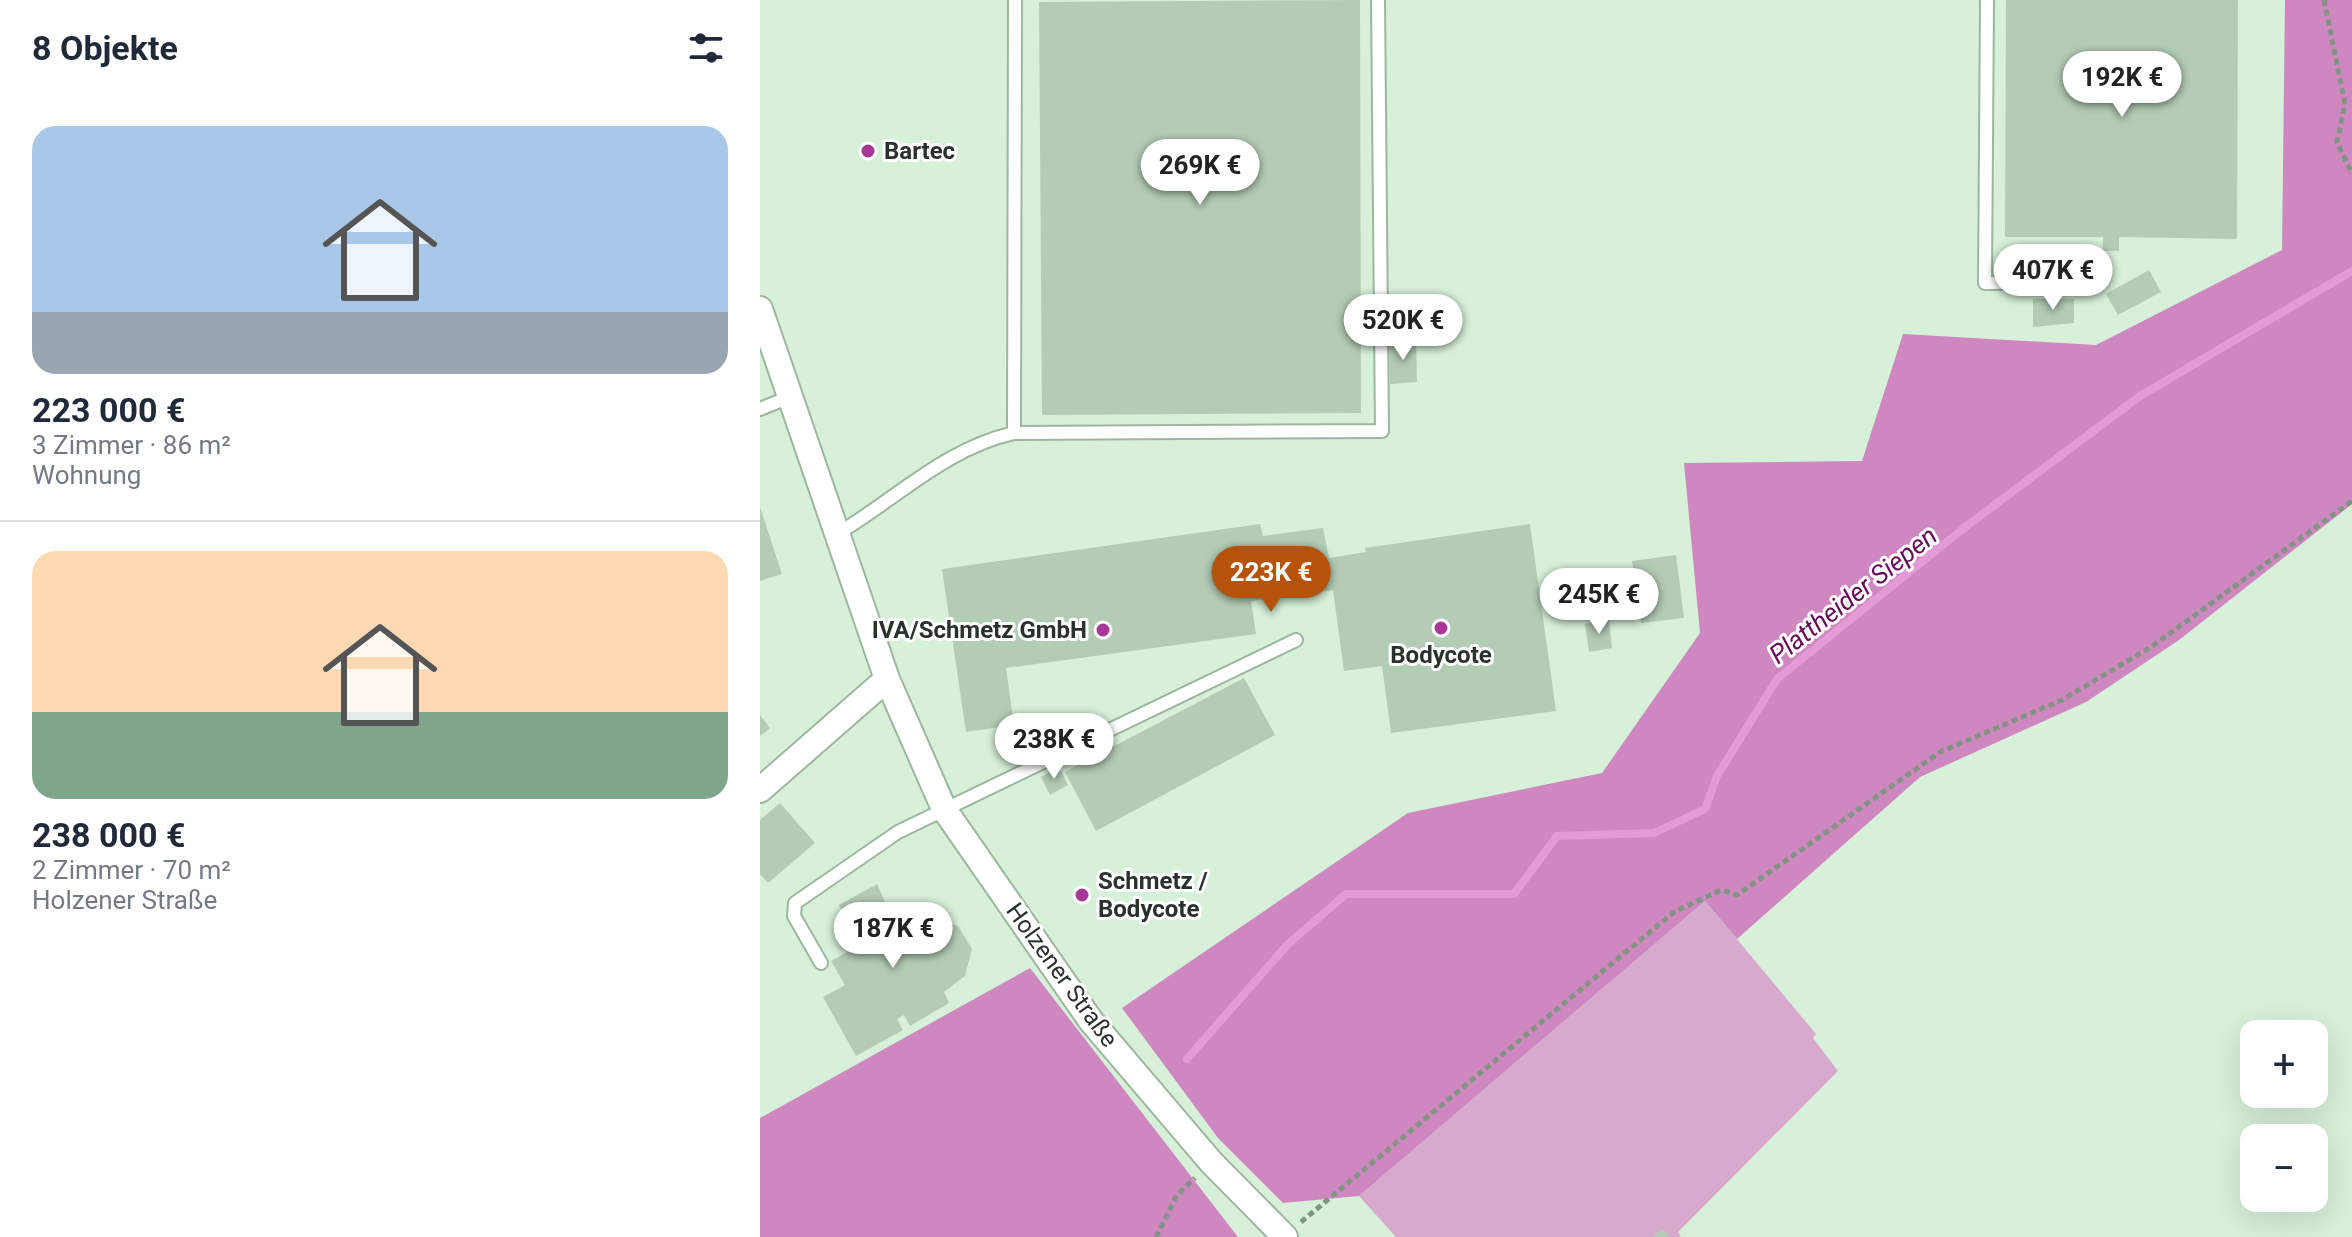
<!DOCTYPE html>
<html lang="de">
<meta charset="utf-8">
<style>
body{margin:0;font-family:Roboto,sans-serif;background:#f2f2f3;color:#1f2937;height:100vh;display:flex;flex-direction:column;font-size:30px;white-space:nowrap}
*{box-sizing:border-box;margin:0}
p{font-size:26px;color:#747a83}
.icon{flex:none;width:44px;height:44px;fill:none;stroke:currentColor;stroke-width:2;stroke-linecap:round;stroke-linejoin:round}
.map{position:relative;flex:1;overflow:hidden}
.panel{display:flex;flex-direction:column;background:#fff;width:760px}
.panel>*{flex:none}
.fabs{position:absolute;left:1480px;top:1020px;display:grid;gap:16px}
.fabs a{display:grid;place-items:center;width:88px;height:88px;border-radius:16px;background:#fff;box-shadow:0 8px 32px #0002;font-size:40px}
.price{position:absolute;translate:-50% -68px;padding:0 18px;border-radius:28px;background:#fff;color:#222;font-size:26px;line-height:52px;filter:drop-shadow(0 2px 4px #0008)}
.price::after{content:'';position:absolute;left:50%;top:48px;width:24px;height:18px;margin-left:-12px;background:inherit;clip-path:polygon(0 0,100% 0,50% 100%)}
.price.active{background:#b45309;color:#fff}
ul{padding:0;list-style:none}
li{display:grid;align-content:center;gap:16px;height:424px;padding:0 32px}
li+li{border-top:2px solid #e0e1e3}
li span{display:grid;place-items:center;height:248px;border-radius:24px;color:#555}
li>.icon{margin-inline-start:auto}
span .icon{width:144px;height:144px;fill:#fffc;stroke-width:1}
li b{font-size:34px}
h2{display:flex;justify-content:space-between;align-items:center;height:96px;padding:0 32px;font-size:34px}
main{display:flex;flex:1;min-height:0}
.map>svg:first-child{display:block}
</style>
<main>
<section class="panel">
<h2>8 Objekte<svg class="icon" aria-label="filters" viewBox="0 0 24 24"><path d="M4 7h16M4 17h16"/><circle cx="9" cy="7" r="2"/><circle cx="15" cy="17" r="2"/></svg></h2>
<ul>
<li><span style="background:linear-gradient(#a9c7e8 75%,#9aa5b1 0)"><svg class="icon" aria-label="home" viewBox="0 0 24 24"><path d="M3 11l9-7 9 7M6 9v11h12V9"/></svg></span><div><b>223 000 €</b><p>3 Zimmer · 86 m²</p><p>Wohnung</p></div></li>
<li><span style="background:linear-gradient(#ffd9b3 65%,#7fa58c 0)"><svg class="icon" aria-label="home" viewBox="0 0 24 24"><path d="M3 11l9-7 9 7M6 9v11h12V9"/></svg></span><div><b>238 000 €</b><p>2 Zimmer · 70 m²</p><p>Holzener Straße</p></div></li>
</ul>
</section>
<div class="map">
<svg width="1592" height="1237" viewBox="0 0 1592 1237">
<rect width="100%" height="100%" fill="#d6f0d9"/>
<!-- green -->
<path fill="#d7aacd" d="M945,901L1056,1034L1053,1038L1078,1071L918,1232L921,1237H636L599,1196Z"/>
<!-- forest -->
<path fill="#cf87c0" d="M1525,0H1592V504L1419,640L1326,702L1160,777L977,939L945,901L599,1196L523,1203L458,1138L362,1008L648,813L842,773L940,633L924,463L1102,461L1143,334L1336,345L1522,250Z
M270,968L478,1237H0V1118Z"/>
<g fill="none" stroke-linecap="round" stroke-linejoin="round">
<!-- stream -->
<path stroke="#e49ad5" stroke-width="8" d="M427,1059L528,944L586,894H754L797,836L894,833L945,809L957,776L1017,679L1204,528L1380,396L1592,271"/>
</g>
<!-- building -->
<path fill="#b3ccb6" d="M600,0L601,413L282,415L279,2Z
M1246,0H1478L1477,239L1359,237V251H1343V237H1245Z
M1389,270L1401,292L1358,315L1346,294Z
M1273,299H1314V323L1273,327Z
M629,340H656L657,382L630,384Z
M0,507L22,574L0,581Z
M500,524L503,536L563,528L569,558L606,552L605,548L770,524L796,711L631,733L622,666L584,671L573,590L491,601L496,634L246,668L254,725L206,732L182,569Z
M916,555L924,618L881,623L872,561Z
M849,620L852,648L829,652L825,624Z
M484,678L515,735L336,831L305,772Z
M0,715L10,728L0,736Z
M299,767L308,785L290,795L281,777Z
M20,803L55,843L8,883L0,874V820Z
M117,884L127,906L149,913L157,927L172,919L198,926L212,949L205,976L184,992L189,1003L150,1026L144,1015L137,1019L143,1030L96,1056L63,997L85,985L71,961L100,945L79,905Z
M903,1229L909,1237H892Z"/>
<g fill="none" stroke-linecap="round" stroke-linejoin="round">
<defs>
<path id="lane" d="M255,0L254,433L622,431L618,0
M1227,0L1225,283L1319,282
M0,409L32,396
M77,534C136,499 186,448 254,433
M61,963L34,916L35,903L138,832L536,640"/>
<path id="street" d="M0,309L127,679L184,809L331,1021L451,1162L525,1237
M0,790L127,679"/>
</defs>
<!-- lane casing -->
<use href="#lane" stroke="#9db69f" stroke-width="16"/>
<!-- street casing -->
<use href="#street" stroke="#9db69f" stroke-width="28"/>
<!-- path -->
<path stroke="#819483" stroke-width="5" stroke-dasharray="6 4" stroke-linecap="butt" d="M1564,0L1585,104L1577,142L1592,174
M541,1222L914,912L961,890L977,895L1180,752L1302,700L1391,647L1592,501
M396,1237L417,1195L435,1178"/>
<!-- lane -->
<use href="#lane" stroke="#fff" stroke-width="12"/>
<!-- street -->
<use href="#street" stroke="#fff" stroke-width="24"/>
</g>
<!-- markers -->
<g fill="#a63795" stroke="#fff" stroke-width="3">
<circle cx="108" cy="151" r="8"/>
<circle cx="681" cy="628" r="8"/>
<circle cx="343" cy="630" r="8"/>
<circle cx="322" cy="895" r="8"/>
</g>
<g text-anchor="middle" stroke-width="6" stroke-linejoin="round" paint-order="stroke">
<!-- poi labels -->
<g font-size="24" font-weight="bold" fill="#283229" stroke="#fff" text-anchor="start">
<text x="124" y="159">Bartec</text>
<text x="327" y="638" text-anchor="end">IVA/Schmetz GmbH</text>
<text x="681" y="663" text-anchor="middle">Bodycote</text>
<text x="338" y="889">Schmetz /<tspan x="338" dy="28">Bodycote</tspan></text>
</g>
<!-- street labels -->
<g font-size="24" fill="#283229" stroke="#fff">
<text transform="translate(302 975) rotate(54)" y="8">Holzener Straße</text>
</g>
<!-- water labels -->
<g font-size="26" font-style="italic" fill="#640b58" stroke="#fff">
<text transform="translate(1093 595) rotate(-38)" y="9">Plattheider Siepen</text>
</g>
</g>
</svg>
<div class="fabs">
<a>+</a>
<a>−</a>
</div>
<b class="price" style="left:1362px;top:119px">192K €</b>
<b class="price" style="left:440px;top:207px">269K €</b>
<b class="price" style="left:1293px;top:312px">407K €</b>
<b class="price" style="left:643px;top:362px">520K €</b>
<b class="price active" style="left:511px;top:614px">223K €</b>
<b class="price" style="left:839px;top:636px">245K €</b>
<b class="price" style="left:294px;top:781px">238K €</b>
<b class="price" style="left:133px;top:970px">187K €</b>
</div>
</main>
